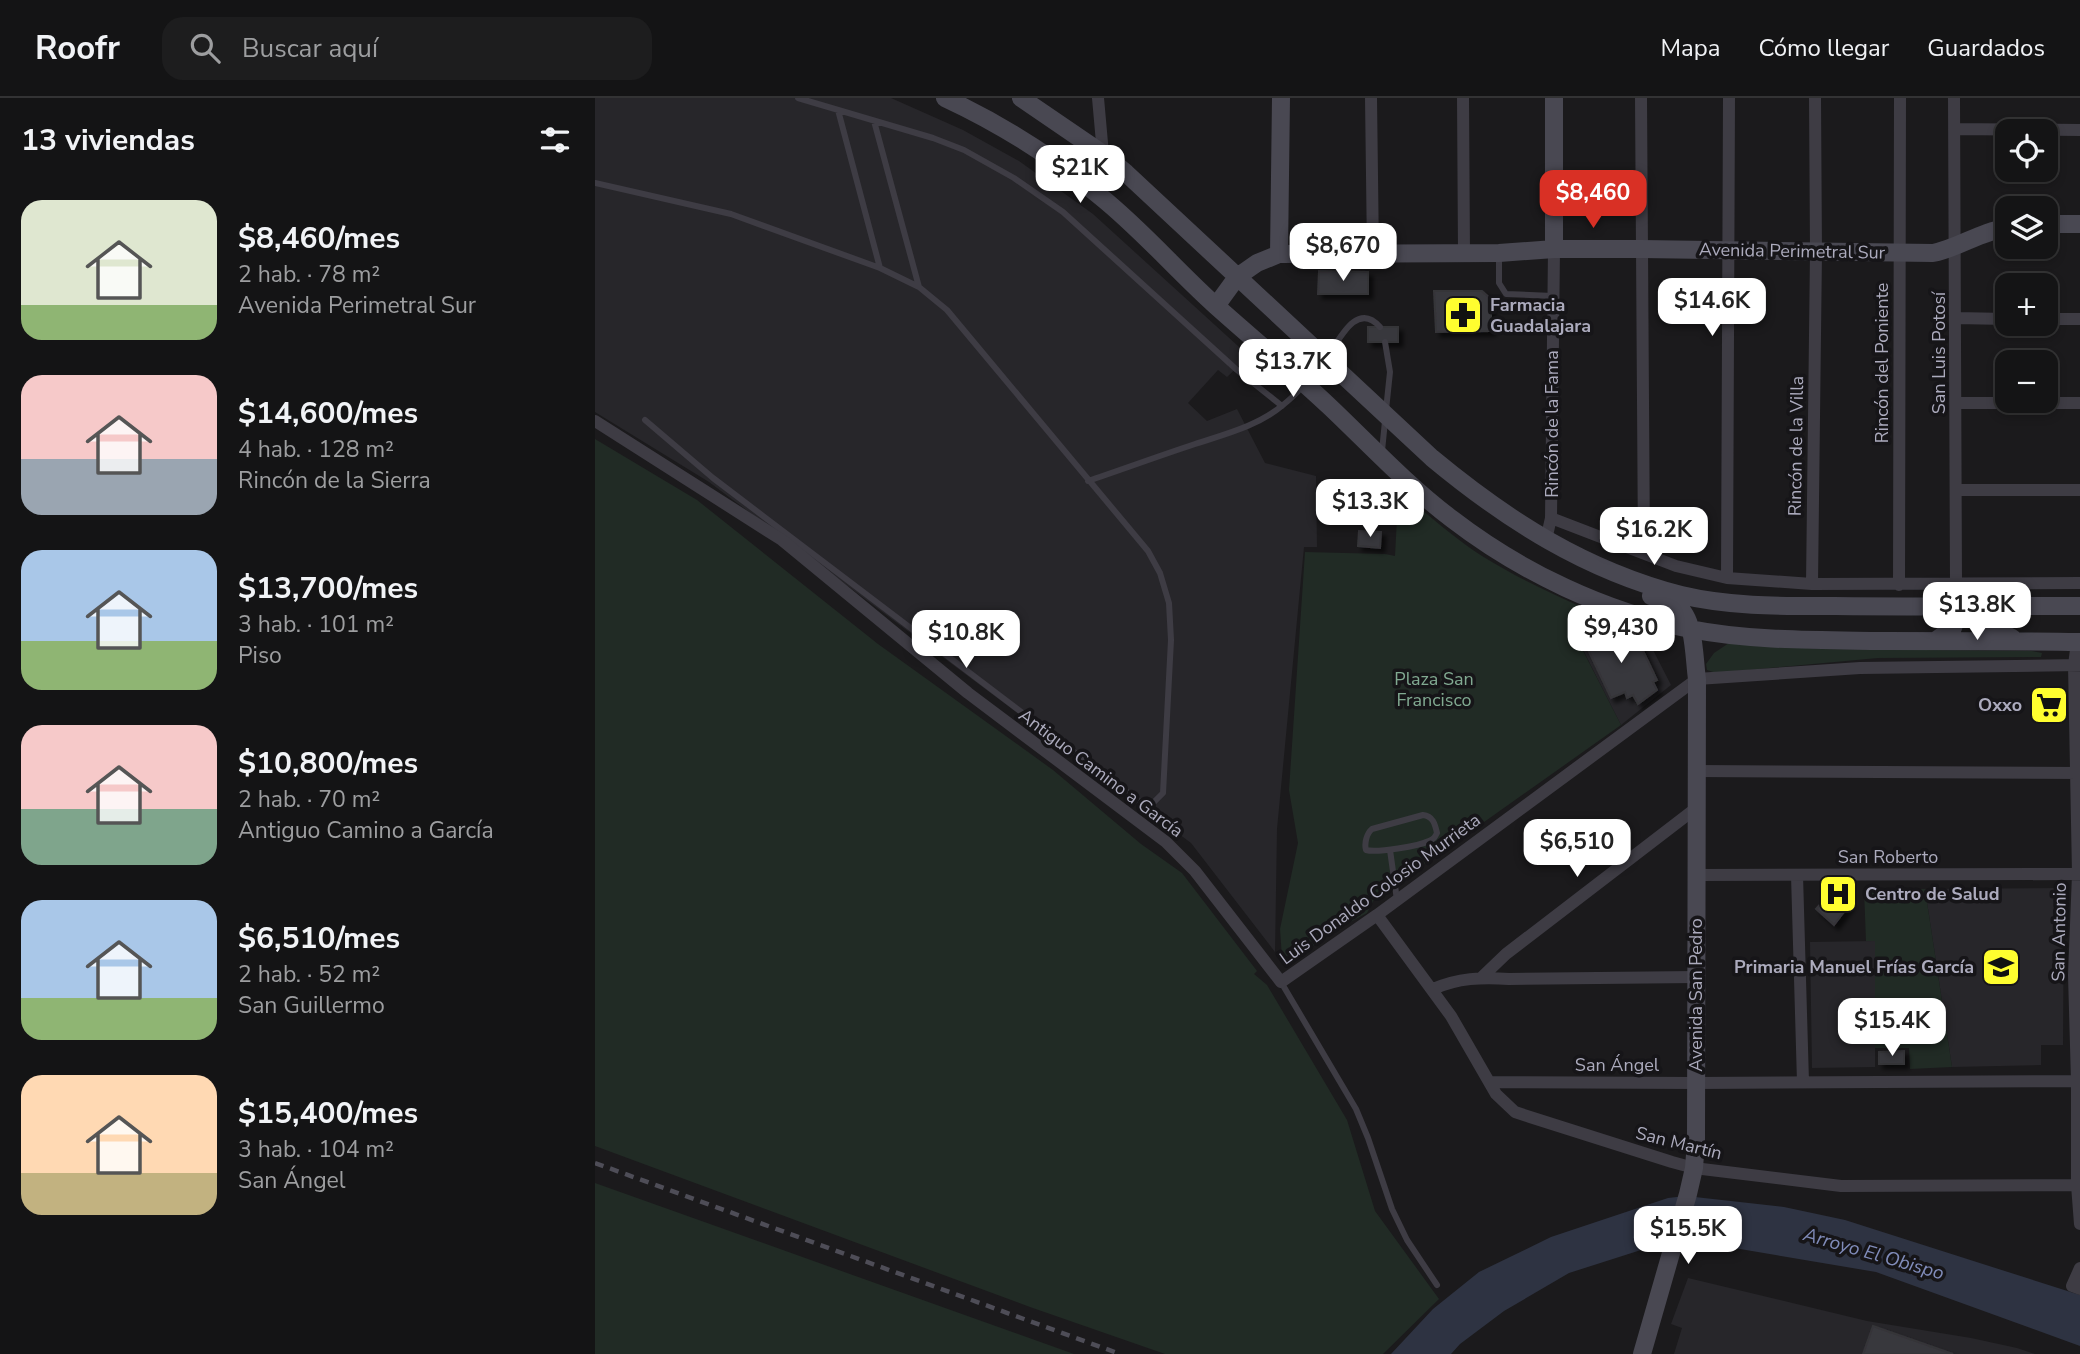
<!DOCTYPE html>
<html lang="es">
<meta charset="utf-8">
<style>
body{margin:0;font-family:"Nunito Sans",sans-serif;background:#1d1d1e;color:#f1f3f6;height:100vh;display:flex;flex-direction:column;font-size:26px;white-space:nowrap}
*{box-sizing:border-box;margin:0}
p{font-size:23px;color:#9d9ea0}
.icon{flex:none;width:38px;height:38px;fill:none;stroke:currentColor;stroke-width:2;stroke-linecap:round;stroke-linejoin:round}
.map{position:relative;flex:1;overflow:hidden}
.details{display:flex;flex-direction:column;background:#141415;width:595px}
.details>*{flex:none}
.controls{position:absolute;left:1400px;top:21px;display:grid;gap:14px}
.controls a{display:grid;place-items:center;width:63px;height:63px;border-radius:14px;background:#141415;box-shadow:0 4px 10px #0003,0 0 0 2px #333334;font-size:35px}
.price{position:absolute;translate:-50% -60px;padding:0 16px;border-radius:14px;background:#fff;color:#222;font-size:23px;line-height:46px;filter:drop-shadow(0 2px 4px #0008)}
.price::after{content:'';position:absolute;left:50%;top:42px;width:21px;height:16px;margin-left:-10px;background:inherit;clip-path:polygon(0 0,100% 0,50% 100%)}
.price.on{background:#d93025;color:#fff}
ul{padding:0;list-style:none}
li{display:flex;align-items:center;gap:21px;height:175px;padding:0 21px}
li span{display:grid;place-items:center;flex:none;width:196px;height:140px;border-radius:21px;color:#555}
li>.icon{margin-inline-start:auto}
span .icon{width:84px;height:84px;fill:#fffc;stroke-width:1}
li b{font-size:30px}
h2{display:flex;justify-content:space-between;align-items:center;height:84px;padding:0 21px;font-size:30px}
header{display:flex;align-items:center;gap:42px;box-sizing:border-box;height:98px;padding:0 35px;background:#141415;border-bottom:2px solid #333334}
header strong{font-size:33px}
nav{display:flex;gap:38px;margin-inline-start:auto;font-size:24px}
.search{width:490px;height:63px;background:#1d1d1e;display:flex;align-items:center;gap:18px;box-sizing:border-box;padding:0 24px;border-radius:21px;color:#9d9ea0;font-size:26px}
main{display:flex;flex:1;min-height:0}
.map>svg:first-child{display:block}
</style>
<header>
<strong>Roofr</strong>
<div class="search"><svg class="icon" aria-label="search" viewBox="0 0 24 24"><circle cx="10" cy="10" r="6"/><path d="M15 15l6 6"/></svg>Buscar aquí</div>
<nav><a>Mapa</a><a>Cómo llegar</a><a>Guardados</a></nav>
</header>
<main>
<section class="details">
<h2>13 viviendas<svg class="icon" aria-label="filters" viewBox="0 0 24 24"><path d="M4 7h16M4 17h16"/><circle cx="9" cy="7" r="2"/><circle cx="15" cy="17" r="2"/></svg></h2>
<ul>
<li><span style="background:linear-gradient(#dfe7d0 75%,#8fb573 0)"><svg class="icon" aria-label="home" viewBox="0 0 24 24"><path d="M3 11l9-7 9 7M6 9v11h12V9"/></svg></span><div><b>$8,460/mes</b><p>2 hab. · 78 m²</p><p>Avenida Perimetral Sur</p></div></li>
<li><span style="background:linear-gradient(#f6c9c9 60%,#9aa5b1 0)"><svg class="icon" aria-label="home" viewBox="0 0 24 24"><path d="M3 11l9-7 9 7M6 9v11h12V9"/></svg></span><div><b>$14,600/mes</b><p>4 hab. · 128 m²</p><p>Rincón de la Sierra</p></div></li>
<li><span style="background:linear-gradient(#a9c7e8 65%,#8fb573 0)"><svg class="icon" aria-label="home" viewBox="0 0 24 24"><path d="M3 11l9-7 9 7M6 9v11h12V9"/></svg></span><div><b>$13,700/mes</b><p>3 hab. · 101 m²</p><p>Piso</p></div></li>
<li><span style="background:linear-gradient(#f6c9c9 60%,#7fa58c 0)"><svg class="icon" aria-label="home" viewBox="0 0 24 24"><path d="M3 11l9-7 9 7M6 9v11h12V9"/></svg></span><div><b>$10,800/mes</b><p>2 hab. · 70 m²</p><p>Antiguo Camino a García</p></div></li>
<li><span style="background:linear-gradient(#a9c7e8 70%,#8fb573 0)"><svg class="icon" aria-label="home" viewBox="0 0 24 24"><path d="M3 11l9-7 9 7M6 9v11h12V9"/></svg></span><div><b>$6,510/mes</b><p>2 hab. · 52 m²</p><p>San Guillermo</p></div></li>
<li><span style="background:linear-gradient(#ffd9b3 70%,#c2b280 0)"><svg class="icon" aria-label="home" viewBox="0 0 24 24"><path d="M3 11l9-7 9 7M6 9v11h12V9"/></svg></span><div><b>$15,400/mes</b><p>3 hab. · 104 m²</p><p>San Ángel</p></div></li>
</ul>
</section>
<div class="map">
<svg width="1485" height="1256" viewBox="0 0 1485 1256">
<defs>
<filter id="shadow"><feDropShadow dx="4.5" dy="4.5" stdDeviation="2" flood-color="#0009"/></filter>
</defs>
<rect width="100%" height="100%" fill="#1b1a1c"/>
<!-- built -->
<path fill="#27262a" d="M0,0H296L368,32L424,63L498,116L654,258L632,279L623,272L593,305L612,323L642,311L670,365L721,378L722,449H709L682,731L680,854L596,745L114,384L0,314Z
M1000,525L1043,541L1056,548L1076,587L1026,627L979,534Z
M1469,790L1468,947H1446V967L1357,969L1330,791Z
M1280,843V969L1217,970L1215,844Z
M1093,1180L1272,1223L1376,1240L1422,1250L1440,1256H1079L1087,1230L1076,1226Z"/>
<!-- green -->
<path fill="#212b25" d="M0,341L102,402L283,546L458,672L546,746L587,775L662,873L659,876L672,887L752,1022L780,1113L844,1201L788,1256H570L435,1209L0,1048Z
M810,398C835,418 859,440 887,458C924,481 963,499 1003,516L1004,523L979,535L1026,627L844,756L781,798L772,815L748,828L713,851L687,860L685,831L703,745L694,692L710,454L790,456L800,458L803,401Z
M1134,545L1226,551L1437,553L1447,555L1446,559H1439L1283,560L1121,575L1112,572L1111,566L1119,555Z
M1330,791L1357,969L1315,971L1314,950H1280V843H1271L1269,792Z
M0,1085L479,1256H0Z"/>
<!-- water -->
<path fill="#2e3342" d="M1091,1098L1189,1109L1250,1122L1485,1197V1248L1281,1174L1098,1143L1046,1152L974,1175L909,1213L865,1246L856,1256H796L838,1211L884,1174L956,1139L1073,1100Z"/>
<!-- building -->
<path fill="#38373c" stroke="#353439" stroke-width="2" filter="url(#shadow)" d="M724,173L773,174V196H723Z
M839,193H887L896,201V233L841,234Z
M773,229H803V244H773Z
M764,433L786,434L785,450L763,448Z
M1000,530L1044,544L1062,582L1058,584L1062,592L1043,606L1038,597L1032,600L1030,594L1016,600L986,537Z
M1238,792L1255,806L1239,827L1221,811Z
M1309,953V966H1284V954Z
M1278,1228L1358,1256H1268Z"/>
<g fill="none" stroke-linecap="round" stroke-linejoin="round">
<!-- lane -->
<path stroke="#3e3c44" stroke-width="6" d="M203,0L338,40L369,52L419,80L468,114L642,272L687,308
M243,12L285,170
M279,23L324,189
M0,85L136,116L285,170L324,189L352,212L553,453L565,475L574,505L576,542L568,695L559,704H545L118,380L50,322
M904,157V185L911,196L958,198
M790,244L795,274L791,312
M787,353L790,323
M493,383C528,371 564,358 600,346C630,336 663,328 688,307C703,295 717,279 729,264C741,249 760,200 785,229
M828,717C838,718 840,726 842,735C840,739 839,741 834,743C824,748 782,755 771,752C769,745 772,735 777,731Z
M795,752L802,802
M686,884L761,1011L773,1040L797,1111L812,1142L842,1187"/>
<!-- street -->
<path stroke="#3e3c44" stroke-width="12" d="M503,0L508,56
M776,0L778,155
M868,0L869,155
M1046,0L1049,454
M1359,0L1361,486L1365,509
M1359,31L1485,32
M1361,220L1412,221
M1451,221H1485
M1361,305H1485
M0,323L187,442L373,595L571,744L600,773L686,884L782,817L1102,581L1265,570L1485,567
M1362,392H1485
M956,420L1081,468L1132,480L1217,486L1485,485
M951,442L956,420L959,151
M1132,480L1134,0
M1217,486L1221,154L1220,0
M1304,487L1305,0
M1482,544L1479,567L1483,776L1479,877L1482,983V1087L1485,1126
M1101,673L1485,675
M1101,777L1485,776
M1202,777L1208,984
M782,817L856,918L901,996L920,1014L935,1019L1077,1064L1099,1070L1246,1088L1485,1087
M887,879L911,856L1100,711
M838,891C863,880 887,879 914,881L1101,879
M894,984L1101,985L1485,983
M1485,1170L1477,1188L1485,1191"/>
<!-- secondary -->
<path stroke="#494852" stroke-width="18" d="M350,0C408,27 457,58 506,99C547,132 582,173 621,208C659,242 698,274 735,309C775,347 813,388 857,421C926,474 1010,514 1095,531C1155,543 1225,542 1287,543C1353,543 1419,543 1485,544
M426,0L508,56L531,75L837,360C913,423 990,472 1086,497C1136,509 1189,508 1240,508C1322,509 1403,508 1485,508
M1451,126H1485
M959,151V0
M684,156L686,0
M621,208L642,179L662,165L684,156L904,155L959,151H1046L1338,155C1364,150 1386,133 1412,130
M1340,543L1358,530L1365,509L1396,530L1417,540
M1047,1256L1093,1096L1099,1070L1101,1043L1102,581C1099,561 1100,521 1083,509C1075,504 1064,501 1056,498"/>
<!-- rail -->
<path stroke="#4e4d57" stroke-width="4.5" stroke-dasharray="9 7" stroke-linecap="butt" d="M0,1065L525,1256"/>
</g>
<!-- icons -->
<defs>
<symbol id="pharmacy-square" viewBox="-11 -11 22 22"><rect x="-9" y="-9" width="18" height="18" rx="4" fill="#fffe2f" stroke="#161518"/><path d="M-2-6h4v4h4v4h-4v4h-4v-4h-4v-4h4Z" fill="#111"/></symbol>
<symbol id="supermarket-square" viewBox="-11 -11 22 22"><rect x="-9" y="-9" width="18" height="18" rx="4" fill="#fffe2f" stroke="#161518"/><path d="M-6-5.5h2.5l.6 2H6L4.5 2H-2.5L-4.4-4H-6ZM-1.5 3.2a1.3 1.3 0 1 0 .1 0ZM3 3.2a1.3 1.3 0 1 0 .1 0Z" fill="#111"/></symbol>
<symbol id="hospital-square" viewBox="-11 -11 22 22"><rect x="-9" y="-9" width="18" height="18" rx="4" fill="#fffe2f" stroke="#161518"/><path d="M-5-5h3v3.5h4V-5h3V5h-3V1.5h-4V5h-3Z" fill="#111"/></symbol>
<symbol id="school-square" viewBox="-11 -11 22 22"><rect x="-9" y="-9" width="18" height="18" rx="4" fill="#fffe2f" stroke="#161518"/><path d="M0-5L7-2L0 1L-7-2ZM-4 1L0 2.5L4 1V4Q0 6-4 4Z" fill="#111"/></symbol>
</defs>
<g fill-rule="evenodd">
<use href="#pharmacy-square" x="846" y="195" width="44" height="44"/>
<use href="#supermarket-square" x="1432" y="585" width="44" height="44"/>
<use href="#hospital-square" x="1221" y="774" width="44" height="44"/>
<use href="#school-square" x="1384" y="847" width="44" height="44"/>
</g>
<g text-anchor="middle" stroke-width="7" stroke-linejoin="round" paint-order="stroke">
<!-- street labels -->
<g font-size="18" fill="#acabbd" stroke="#161518">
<text transform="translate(1197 153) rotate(1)" y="6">Avenida Perimetral Sur</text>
<text transform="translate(1344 255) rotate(-90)" y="6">San Luis Potosí</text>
<text transform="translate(1287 265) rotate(-90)" y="6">Rincón del Poniente</text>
<text transform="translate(957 326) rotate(-90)" y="6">Rincón de la Fama</text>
<text transform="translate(1201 348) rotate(-89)" y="6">Rincón de la Villa</text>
<text transform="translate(506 675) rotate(37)" y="6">Antiguo Camino a García</text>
<text x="1293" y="765">San Roberto</text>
<text transform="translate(785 791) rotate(-36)" y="6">Luis Donaldo Colosio Murrieta</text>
<text transform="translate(1464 834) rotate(-89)" y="6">San Antonio</text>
<text transform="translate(1101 897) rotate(-90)" y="6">Avenida San Pedro</text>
<text x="1022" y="973">San Ángel</text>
<text transform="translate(1084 1045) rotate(14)" y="6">San Martín</text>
</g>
<!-- poi labels -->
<g font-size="18" font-weight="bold" fill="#acabbd" stroke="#161518" text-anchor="start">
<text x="895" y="213">Farmacia<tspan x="895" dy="21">Guadalajara</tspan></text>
<text x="1427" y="613" text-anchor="end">Oxxo</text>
<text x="1270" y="802">Centro de Salud</text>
<text x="1379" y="875" text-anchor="end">Primaria Manuel Frías García</text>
</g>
<!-- park labels -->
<g font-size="18" fill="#81a991" stroke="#161518">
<text x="839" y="587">Plaza San<tspan x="839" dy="21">Francisco</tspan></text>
</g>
<!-- water labels -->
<g font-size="19" font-style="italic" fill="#808cba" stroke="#161518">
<text transform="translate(1279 1155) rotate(16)" y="7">Arroyo El Obispo</text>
</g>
</g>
</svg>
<div class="controls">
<a><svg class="icon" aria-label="locate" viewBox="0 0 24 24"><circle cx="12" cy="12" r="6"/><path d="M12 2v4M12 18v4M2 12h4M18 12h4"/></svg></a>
<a><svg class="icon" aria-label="layers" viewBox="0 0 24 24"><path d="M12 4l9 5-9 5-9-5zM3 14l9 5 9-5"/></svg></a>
<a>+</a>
<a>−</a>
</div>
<b class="price" style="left:485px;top:107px">$21K</b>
<b class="price on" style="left:998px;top:132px">$8,460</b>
<b class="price" style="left:748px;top:185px">$8,670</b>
<b class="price" style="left:1117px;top:240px">$14.6K</b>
<b class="price" style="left:698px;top:301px">$13.7K</b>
<b class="price" style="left:775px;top:441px">$13.3K</b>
<b class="price" style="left:1059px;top:469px">$16.2K</b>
<b class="price" style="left:1382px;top:544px">$13.8K</b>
<b class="price" style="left:1026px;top:567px">$9,430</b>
<b class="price" style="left:371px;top:572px">$10.8K</b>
<b class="price" style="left:982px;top:781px">$6,510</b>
<b class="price" style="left:1297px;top:960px">$15.4K</b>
<b class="price" style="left:1093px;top:1168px">$15.5K</b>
</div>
</main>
